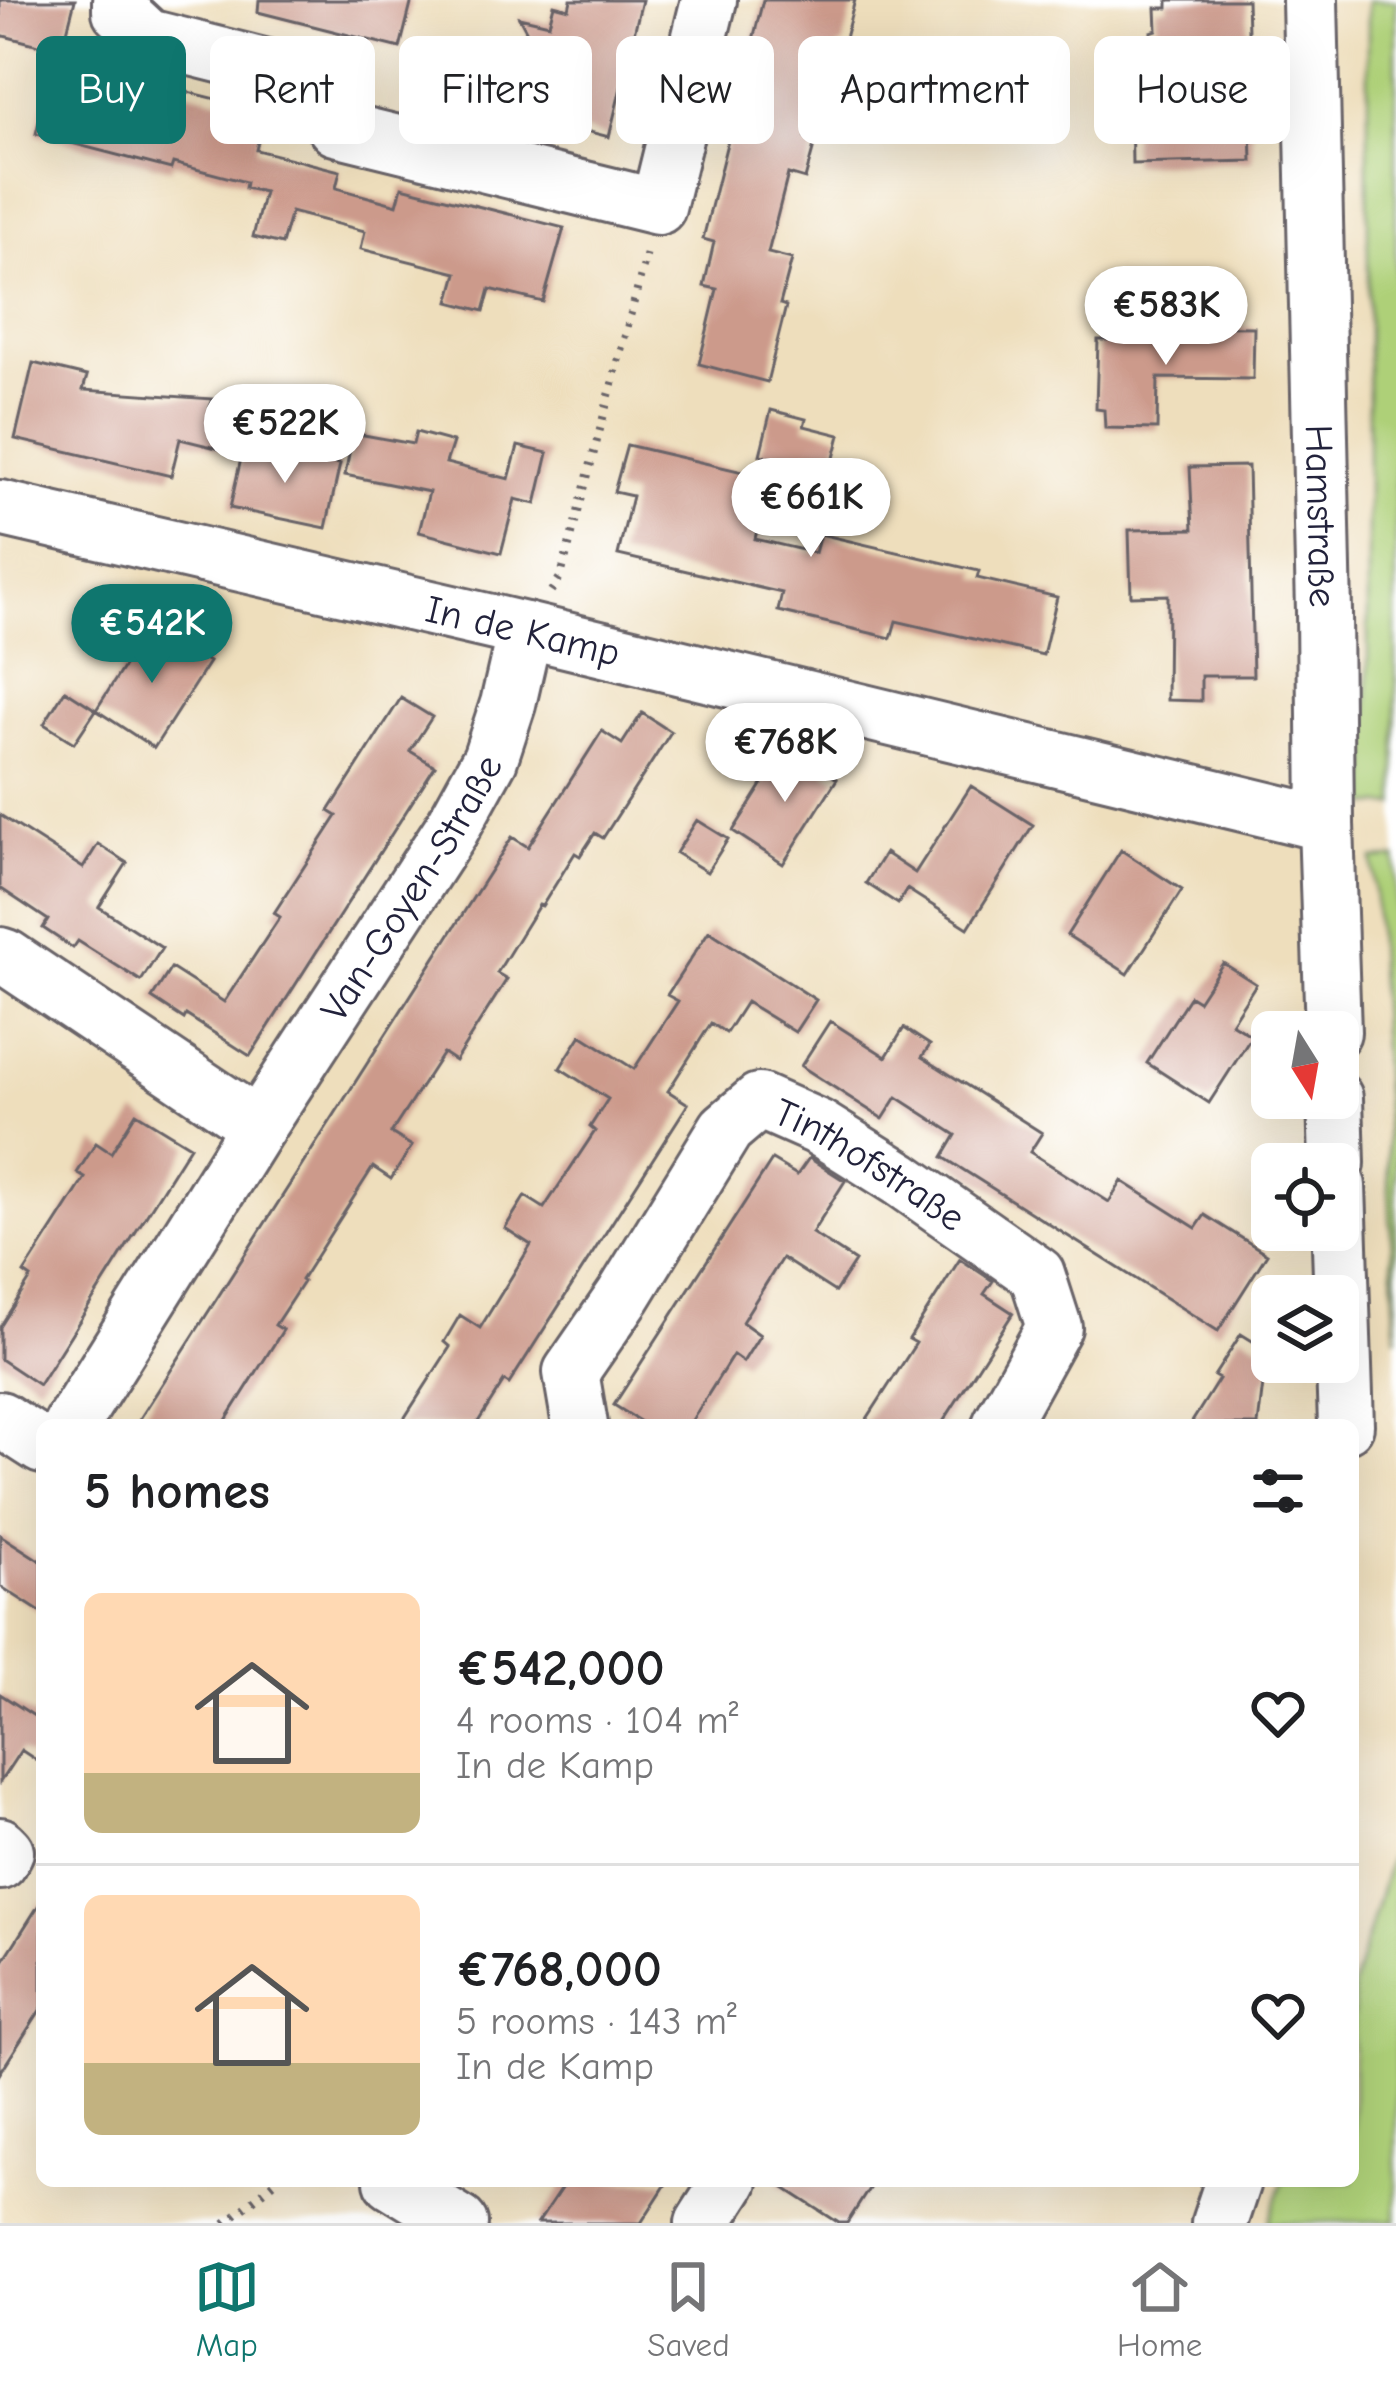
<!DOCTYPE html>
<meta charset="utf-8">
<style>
body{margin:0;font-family:"Comic Neue",sans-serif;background:#f2f2f2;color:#202124;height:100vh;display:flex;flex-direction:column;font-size:45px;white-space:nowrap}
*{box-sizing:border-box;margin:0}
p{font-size:39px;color:#757577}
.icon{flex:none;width:66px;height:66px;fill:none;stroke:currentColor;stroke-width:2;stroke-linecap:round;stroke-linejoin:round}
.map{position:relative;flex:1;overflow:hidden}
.panel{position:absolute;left:36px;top:1419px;width:1323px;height:768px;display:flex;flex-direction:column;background:#fff;border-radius:18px;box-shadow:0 12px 48px #0002}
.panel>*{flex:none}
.guide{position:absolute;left:36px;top:36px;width:1326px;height:108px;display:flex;gap:24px}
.needle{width:78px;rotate:169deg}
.tools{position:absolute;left:1251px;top:1011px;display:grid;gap:24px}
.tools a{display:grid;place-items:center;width:108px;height:108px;border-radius:18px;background:#fff;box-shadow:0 12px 48px #0002;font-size:60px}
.price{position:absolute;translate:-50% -102px;padding:0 27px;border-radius:42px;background:#fff;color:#222;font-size:39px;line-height:78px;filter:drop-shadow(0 3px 6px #0008)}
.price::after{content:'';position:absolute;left:50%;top:72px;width:36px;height:27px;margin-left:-18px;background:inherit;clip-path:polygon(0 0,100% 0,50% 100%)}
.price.selected{background:#0f766e;color:#fff}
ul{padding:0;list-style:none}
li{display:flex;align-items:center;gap:36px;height:300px;padding:0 48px}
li+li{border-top:3px solid #e0e0e0}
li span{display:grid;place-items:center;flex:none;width:336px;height:240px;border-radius:18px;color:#555}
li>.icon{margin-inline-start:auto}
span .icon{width:144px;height:144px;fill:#fffc;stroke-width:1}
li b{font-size:51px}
h2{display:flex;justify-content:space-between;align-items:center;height:144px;padding:0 48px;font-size:51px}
.pill{padding:0 42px;border-radius:18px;background:#fff;box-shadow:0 12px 48px #0002;font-size:42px;line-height:108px}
.pill.selected{background:#0f766e;color:#fff}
.dock{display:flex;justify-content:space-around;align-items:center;height:168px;border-top:3px solid #e0e0e0;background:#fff;font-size:33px;color:#757577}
.dock a{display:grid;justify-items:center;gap:6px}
.dock .selected{color:#0f766e}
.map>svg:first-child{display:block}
</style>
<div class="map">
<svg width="1396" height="2223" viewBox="0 0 1396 2223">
<rect width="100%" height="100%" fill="#fff"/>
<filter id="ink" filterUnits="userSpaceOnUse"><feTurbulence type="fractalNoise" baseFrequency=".00833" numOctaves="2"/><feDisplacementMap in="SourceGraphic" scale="24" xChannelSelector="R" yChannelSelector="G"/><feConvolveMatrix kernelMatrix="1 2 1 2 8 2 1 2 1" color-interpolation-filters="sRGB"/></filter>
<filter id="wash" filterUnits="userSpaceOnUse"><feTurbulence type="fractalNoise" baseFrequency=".004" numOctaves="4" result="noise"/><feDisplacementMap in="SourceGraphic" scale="48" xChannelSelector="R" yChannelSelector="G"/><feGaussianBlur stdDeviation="2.7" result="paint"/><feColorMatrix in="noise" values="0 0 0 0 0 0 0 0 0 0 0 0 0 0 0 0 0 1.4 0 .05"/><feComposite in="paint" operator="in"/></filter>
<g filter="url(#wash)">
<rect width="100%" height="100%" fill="#eedebc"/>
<!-- green -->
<path fill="#aed078" stroke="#68795a" stroke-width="3" d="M1368,0H1396V805H1368Z
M1396,858V1338L1373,859Z
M1396,1836V2221L1268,2223L1283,2181H1353V1987Z"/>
<g id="blocks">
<!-- building -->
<path fill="#cc9a8b" d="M0,0H75L62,51L0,35Z
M259,0H412L400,48L258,12Z
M571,0H642L609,137L567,126L563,144L522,133L536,79L529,77L536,49L519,17L549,24L554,5L569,9Z
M763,0H855L843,46L839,45L834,65L824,62L806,137L816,139L805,179L788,174L768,253L792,259L780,304L786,306L767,382L699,364L717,289L704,286L714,242L703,239Z
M1168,0H1247L1252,161L1132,164L1131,106H1152L1151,32L1157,30L1156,8H1168Z
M55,52L85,60L83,66L265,111L256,150L340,171L336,188L397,205L402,187L564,228L543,302L490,289L484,311L449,302L457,273L361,249L365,231L291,212L282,244L253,237L264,192L245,188L246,182L173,163L171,169L36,134Z
M1158,326L1254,327L1253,379L1158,378L1157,429L1105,428L1104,410L1096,409L1098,340H1158Z
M33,363L87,376L83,390L213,399L210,407L230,412L220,449L180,439L171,476L15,439Z
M771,410L806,419L804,426L840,435L830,473L760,455Z
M416,432L453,442L446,463L509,479L518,446L548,453L536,504L515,499L501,553L419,532L429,492L345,475L353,433L413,444Z
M244,445L340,464L326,528L230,508Z
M627,445L769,478L755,539L815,553L820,534L979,571L977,578L1057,597L1043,655L896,621L891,638L778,611L782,593L618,555L632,496L614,492Z
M1248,466L1253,676H1201V701L1167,700L1168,595L1131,596L1129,530L1193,529L1190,467Z
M151,624L209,662L154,748L96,710Z
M65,690L96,710L74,743L44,724Z
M401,698L432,717L410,751L435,766L250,1056L186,1015L184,1019L152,998L171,968L224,1002L280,917L274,913L337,816L329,811Z
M642,713L671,732L603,838L595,833L580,856L575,853L542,906L539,905L497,973L507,979L455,1061L443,1053L391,1133L412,1146L391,1179L373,1167L301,1280L303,1282L275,1325L283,1330L223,1425H136L512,837L528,847L602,731L622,744Z
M786,747L837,779L783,864L733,831Z
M971,786L1033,825L968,928L907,889L898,904L866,883L885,853L915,873Z
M0,815L83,868L98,844L127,863L99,907L162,948L141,981L78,941L73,948L43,928L48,920L0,888Z
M697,820L728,839L707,872L676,853Z
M1121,850L1182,890L1128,974L1067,935Z
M709,931L816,1000L795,1032L746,1002L726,1033L711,1023L668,1091L688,1104L509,1384L504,1381L476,1425H400L450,1347L444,1342L460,1315L480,1328L531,1245L505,1228L525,1196L544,1208L595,1131L590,1127L608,1099L560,1068L581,1035L634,1069L678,1001L667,995Z
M1223,963L1256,984L1231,1023L1252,1036L1209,1103L1147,1063L1190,996L1198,1001Z
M830,1021L886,1057L904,1028L930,1045L922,1057L1042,1133L1030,1152L1109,1202L1122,1181L1196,1228L1205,1215L1267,1254L1218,1331L943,1157L956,1135L897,1097L883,1119L801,1066Z
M136,1113L190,1146L39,1385L0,1359V1327L31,1278L24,1273L85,1178L77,1173L96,1143L111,1153Z
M809,1158L845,1181L812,1233L855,1261L835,1292L782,1258L742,1322L760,1335L743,1362L733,1355L689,1425H646L614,1405L772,1160L797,1175Z
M960,1259L993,1281L984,1294L1013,1313L941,1425H863L916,1343L909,1339Z
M1241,1334L1267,1350L1266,1362L1274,1367L1263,1384L1258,1425H1190L1219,1379L1214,1376Z
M0,1535L42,1562V1613L0,1586Z
M0,1694L42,1721V1764L21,1750L0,1782Z
M42,1900V2007L0,2073V1966Z
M566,2181H668L641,2223H538Z
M774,2181H874L847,2223H839Z"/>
</g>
</g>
<g filter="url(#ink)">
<use href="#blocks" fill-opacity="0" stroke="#696468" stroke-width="3"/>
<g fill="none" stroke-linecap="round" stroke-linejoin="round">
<defs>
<g id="minor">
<path d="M120,0V11L148,37L295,74L336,128L658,207L709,0"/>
<path id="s1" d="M1310,0L1324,612L1326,824L1333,1032"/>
<path id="s2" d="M0,508L525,630L1326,824"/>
<path d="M0,955L6,957L258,1126"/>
<path d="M1335,1098L1337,1164"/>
<path d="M1338,1186L1346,1425"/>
<path d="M0,1419L42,1446"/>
<path id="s3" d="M71,1425L258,1126L451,830L490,759L508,704L525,630"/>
<path id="s4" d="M580,1425L571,1372L624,1295L726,1129L759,1101L818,1127L901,1179L1037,1274L1054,1327L1000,1425"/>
<path d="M0,1845L6,1851L0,1862"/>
<path d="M392,2181L460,2223"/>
<path d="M703,2223L730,2181"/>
<path d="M1219,2223L1233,2181"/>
</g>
</defs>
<!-- minor casing -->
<use href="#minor" stroke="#696468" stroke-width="60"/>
<!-- path -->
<path stroke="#696468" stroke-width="8" stroke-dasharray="3 9" stroke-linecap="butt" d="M551,591L561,576L648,249
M225,2223L276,2181"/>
<!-- minor -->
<use href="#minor" stroke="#fff" stroke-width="54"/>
</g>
</g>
<g text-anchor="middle" stroke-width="10" stroke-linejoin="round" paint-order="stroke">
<!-- street labels -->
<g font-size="39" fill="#22223b" stroke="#fff">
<text dy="14" stroke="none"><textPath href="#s1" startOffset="516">Hamstraße</textPath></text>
<text dy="14" stroke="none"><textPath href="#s2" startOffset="537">In de Kamp</textPath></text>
<text dy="14" stroke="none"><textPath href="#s3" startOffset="636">Van-Goyen-Straße</textPath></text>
<text dy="14" stroke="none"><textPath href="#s4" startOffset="513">Tinthofstraße</textPath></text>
</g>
</g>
</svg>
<div class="tools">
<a><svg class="needle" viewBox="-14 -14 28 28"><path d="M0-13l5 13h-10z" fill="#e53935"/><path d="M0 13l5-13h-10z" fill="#757577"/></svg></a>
<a><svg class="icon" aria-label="locate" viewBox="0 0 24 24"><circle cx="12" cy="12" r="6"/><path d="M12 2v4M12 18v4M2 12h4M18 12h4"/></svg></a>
<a><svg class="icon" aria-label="layers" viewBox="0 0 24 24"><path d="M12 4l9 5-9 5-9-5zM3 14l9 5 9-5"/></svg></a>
</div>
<b class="price" style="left:1166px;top:368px">€583K</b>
<b class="price" style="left:285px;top:486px">€522K</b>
<b class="price" style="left:811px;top:560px">€661K</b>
<b class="price selected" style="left:152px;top:686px">€542K</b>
<b class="price" style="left:785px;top:805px">€768K</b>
<div class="guide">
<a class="pill selected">Buy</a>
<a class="pill">Rent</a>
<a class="pill">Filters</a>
<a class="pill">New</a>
<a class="pill">Apartment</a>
<a class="pill">House</a>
</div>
<section class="panel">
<h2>5 homes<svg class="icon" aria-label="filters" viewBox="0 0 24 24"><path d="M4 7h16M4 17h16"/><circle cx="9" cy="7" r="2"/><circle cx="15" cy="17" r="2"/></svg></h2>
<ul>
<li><span style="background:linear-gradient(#ffd9b3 75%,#c2b280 0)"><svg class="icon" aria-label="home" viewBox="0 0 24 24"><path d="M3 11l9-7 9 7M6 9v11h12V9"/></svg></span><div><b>€542,000</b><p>4 rooms · 104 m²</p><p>In de Kamp</p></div><svg class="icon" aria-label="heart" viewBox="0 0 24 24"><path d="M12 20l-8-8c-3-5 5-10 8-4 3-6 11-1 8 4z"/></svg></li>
<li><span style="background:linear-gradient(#ffd9b3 70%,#c2b280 0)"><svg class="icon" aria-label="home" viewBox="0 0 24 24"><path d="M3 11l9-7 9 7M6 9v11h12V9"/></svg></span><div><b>€768,000</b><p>5 rooms · 143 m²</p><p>In de Kamp</p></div><svg class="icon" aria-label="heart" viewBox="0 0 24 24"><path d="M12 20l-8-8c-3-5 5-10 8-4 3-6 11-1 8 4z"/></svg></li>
</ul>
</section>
</div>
<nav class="dock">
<a class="selected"><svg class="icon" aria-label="map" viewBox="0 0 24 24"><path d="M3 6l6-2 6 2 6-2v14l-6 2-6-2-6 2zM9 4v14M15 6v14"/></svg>Map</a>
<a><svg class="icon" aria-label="saved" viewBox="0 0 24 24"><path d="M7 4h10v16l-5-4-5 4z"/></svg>Saved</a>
<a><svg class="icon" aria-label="home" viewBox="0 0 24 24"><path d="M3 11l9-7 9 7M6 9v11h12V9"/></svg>Home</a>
</nav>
